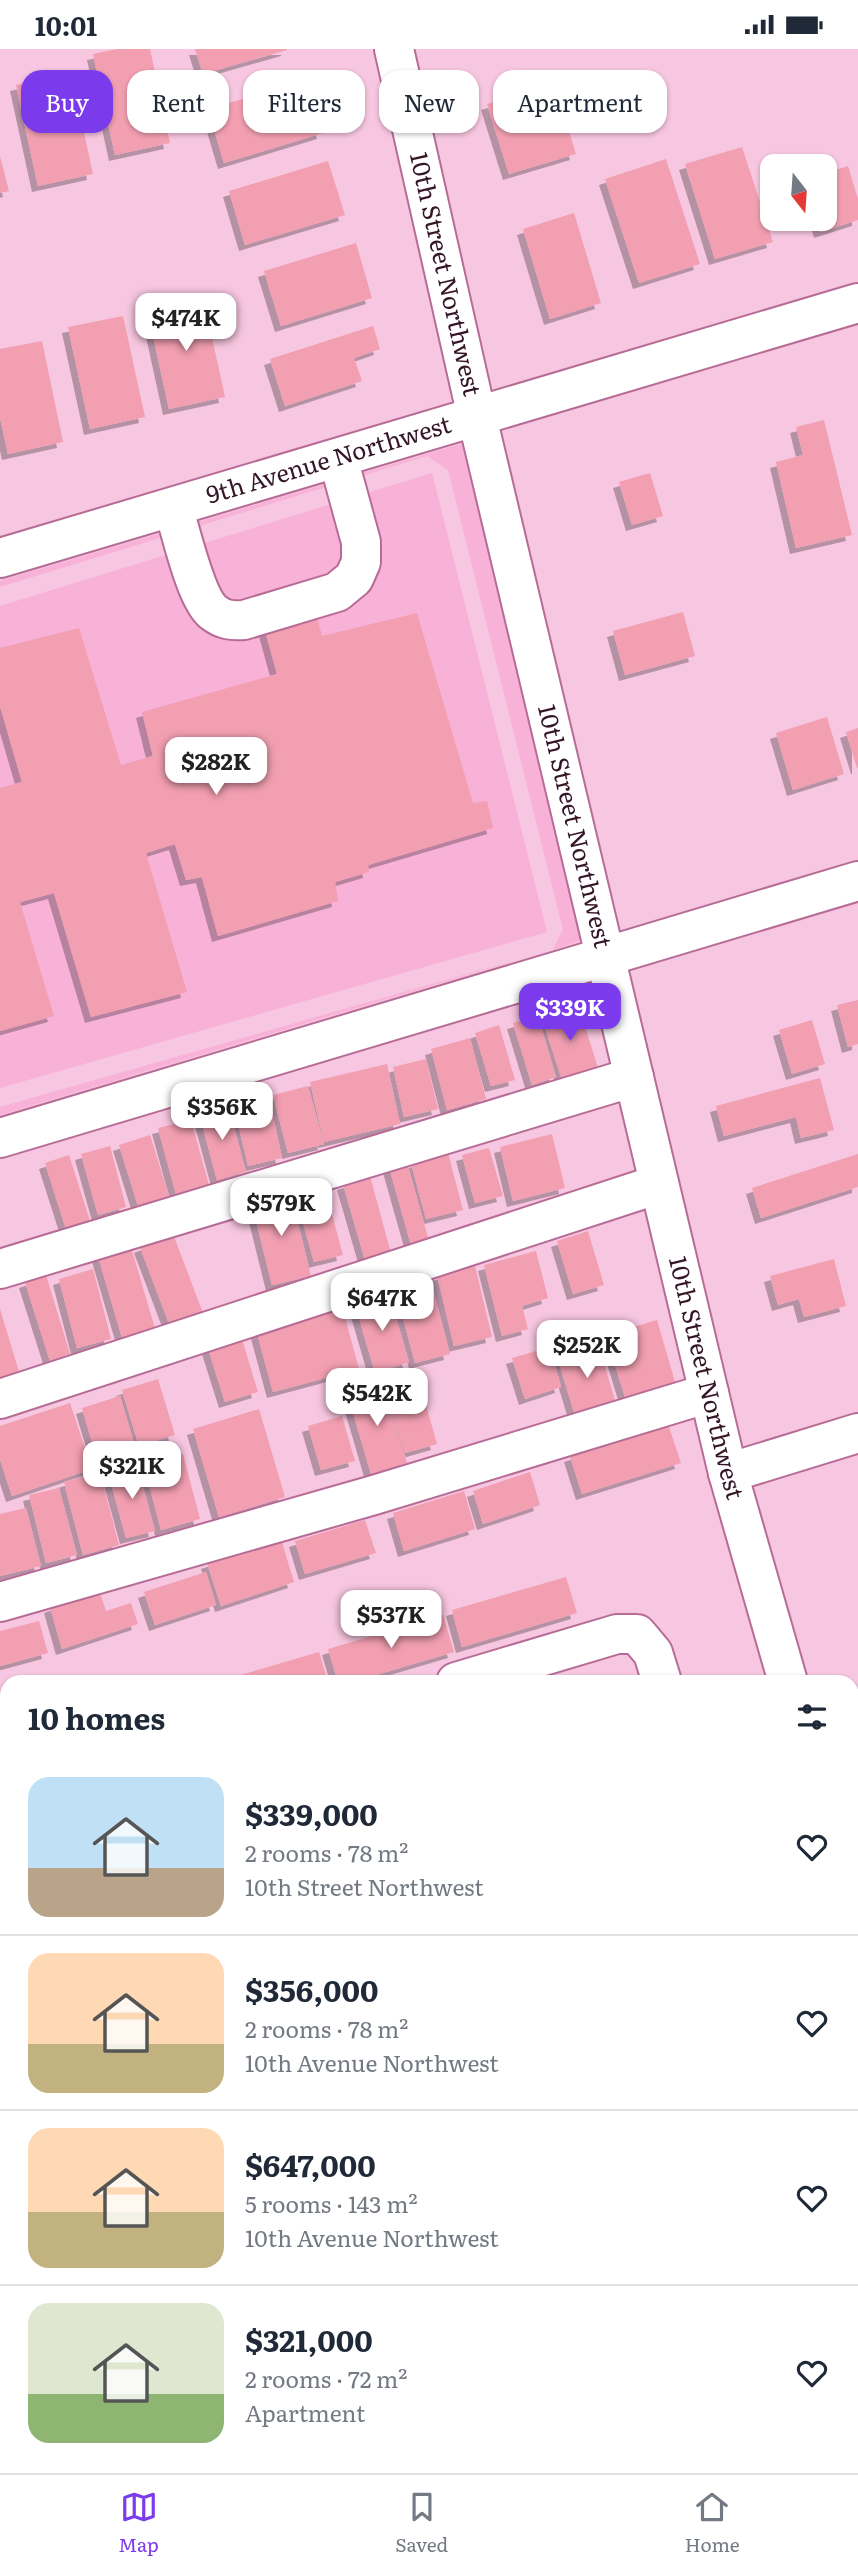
<!DOCTYPE html>
<meta charset="utf-8">
<style>
body{margin:0;font-family:Literata,serif;background:#f6f6f7;color:#1f2937;height:100vh;display:flex;flex-direction:column;font-size:26px;white-space:nowrap}
*{box-sizing:border-box;margin:0}
p{font-size:23px;color:#747a83}
.icon{flex:none;width:38px;height:38px;fill:none;stroke:currentColor;stroke-width:2;stroke-linecap:round;stroke-linejoin:round}
.map{position:relative;flex:1;overflow:hidden}
.drawer{position:absolute;left:0px;top:1626px;width:859px;height:800px;display:flex;flex-direction:column;background:#fff;border-radius:21px 21px 0 0;box-shadow:0 2px 5px #0004}
.drawer>*{flex:none}
.top-card{position:absolute;left:21px;top:21px;width:817px;height:63px;display:flex;gap:14px}
.needle{width:46px;rotate:163deg}
.fabs{position:absolute;left:760px;top:105px;display:grid;gap:14px}
.fabs a{display:grid;place-items:center;width:77px;height:77px;border-radius:14px;background:#fff;box-shadow:0 2px 5px #0004;font-size:35px}
.price{position:absolute;translate:-50% -60px;padding:0 16px;border-radius:14px;background:#fff;color:#222;font-size:23px;line-height:46px;filter:drop-shadow(0 2px 4px #0008)}
.price::after{content:'';position:absolute;left:50%;top:42px;width:21px;height:16px;margin-left:-10px;background:inherit;clip-path:polygon(0 0,100% 0,50% 100%)}
.price.selected{background:#7c3aed;color:#fff}
ul{padding:0;list-style:none}
li{display:flex;align-items:center;gap:21px;height:175px;padding:0 28px}
li+li{border-top:2px solid #e0e1e3}
li span{display:grid;place-items:center;flex:none;width:196px;height:140px;border-radius:21px;color:#555}
li>.icon{margin-inline-start:auto}
span .icon{width:84px;height:84px;fill:#fffc;stroke-width:1}
li b{font-size:30px}
h2{display:flex;justify-content:space-between;align-items:center;height:84px;padding:0 28px;font-size:30px}
.chip{padding:0 24px;border-radius:21px;background:#fff;box-shadow:0 2px 5px #0004;font-size:24px;line-height:63px}
.chip.selected{background:#7c3aed;color:#fff}
.status{display:flex;justify-content:space-between;align-items:center;height:49px;padding:0 35px;background:#fff;direction:ltr}
.status svg{height:19px;fill:currentColor}
.tab-bar{display:flex;justify-content:space-around;align-items:center;height:98px;border-top:2px solid #e0e1e3;background:#fff;font-size:19px;color:#747a83}
.tab-bar a{display:grid;justify-items:center;gap:4px}
.tab-bar .selected{color:#7c3aed}
.map>svg:first-child{display:block}
</style>
<div class="status"><b>10:01</b><svg viewBox="0 0 49 12"><path d="M0 12V9h3v3zM5 12V6h3v6zM10 12V3h3v9zM15 12V0h3v12zM26 1h20v11H26zM47 4h2v5h-2z"/></svg></div>
<div class="map">
<svg width="858" height="2424" viewBox="0 0 858 2424">
<defs>
<filter id="shadow"><feDropShadow dx="-6" dy="6" stdDeviation="0" flood-color="#0004"/></filter>
</defs>
<rect width="100%" height="100%" fill="#f7c6e0"/>
<!-- built -->
<path fill="#f8b1d7" d="M464,394L582,891L553,901L563,880L448,421L427,407L0,538V532Z
M432,424L547,883L0,1039V557Z
M520,910L0,1066V1058Z
M0,2327L7,2362V2418L18,2419L19,2424H0Z"/>
<!-- building -->
<path fill="#f29fb1" filter="url(#shadow)" d="M117,0H150L170,94L115,106L93,5Z
M195,0H287V1L203,25Z
M71,24L93,125L38,137L16,36Z
M308,31L323,84L224,114L208,60Z
M555,36L576,105L509,125L487,55Z
M742,98L773,193L715,210L685,115Z
M0,107L9,142L0,144Z
M666,110L700,215L639,234L605,130Z
M328,112L345,166L245,196L229,142Z
M848,117L858,150V171L820,183L816,170H824V125Z
M574,164L601,254L550,270L523,180Z
M356,194L372,249L281,277L264,222Z
M203,247L225,348L169,360L147,259Z
M123,267L145,368L90,380L68,278Z
M373,277L380,300L354,309L362,332L285,357L270,310Z
M42,292L63,393L8,405L0,368V300Z
M824,371L852,486L796,499L776,413L803,406L796,378Z
M650,424L663,467L632,476L619,433Z
M310,542L322,587L417,564L473,754L487,752L493,779L368,816L369,823L335,833L338,852L218,887L202,828L186,831L175,795L146,804L187,943L91,968L54,844L20,853L54,967L0,982V739L22,733L0,657V599L79,579L121,716L153,707L142,663L277,625L258,556Z
M683,563L695,607L625,626L613,582Z
M827,668L844,725L793,741L776,684Z
M858,679V719H857L846,683Z
M858,951V995L848,998L837,956Z
M578,955L599,1022L563,1034L541,966Z
M538,967L556,1028L532,1036L513,974Z
M812,971L825,1015L792,1025L779,981Z
M499,976L515,1031L491,1037L475,984Z
M470,989L486,1050L447,1061L431,1000Z
M426,1010L438,1060L404,1068L393,1018Z
M387,1015L400,1075L324,1093L310,1033Z
M820,1029L834,1081L801,1089L796,1068L724,1087L716,1057Z
M308,1037L324,1095L288,1104L273,1046Z
M269,1049L282,1109L248,1117L234,1057Z
M228,1056L246,1123L217,1131L199,1064Z
M191,1071L209,1136L176,1145L158,1079Z
M552,1085L565,1139L513,1152L500,1098Z
M150,1086L169,1147L138,1157L119,1096Z
M110,1097L126,1158L98,1166L81,1105Z
M489,1099L503,1147L475,1154L462,1106Z
M404,1103L429,1192L411,1196L386,1107Z
M448,1104L463,1161L426,1170L411,1114Z
M858,1105V1138L761,1169L752,1139Z
M69,1106L91,1175L67,1183L45,1114Z
M370,1127L391,1204L365,1211L343,1135Z
M290,1142L311,1227L272,1236L251,1151Z
M327,1147L343,1206L314,1213L298,1155Z
M588,1182L604,1236L573,1245L557,1192Z
M173,1185L203,1264L170,1277L140,1198Z
M129,1191L156,1283L123,1292L96,1200Z
M536,1202L548,1249L522,1257L528,1280L502,1287L484,1216Z
M834,1210L846,1257L804,1268L799,1250L778,1256L770,1227Z
M475,1217L492,1288L454,1297L437,1226Z
M93,1220L111,1290L77,1299L59,1230Z
M46,1226L70,1305L50,1312L25,1233Z
M431,1233L450,1305L415,1314L396,1242Z
M389,1244L409,1313L375,1324L355,1255Z
M342,1257L359,1320L273,1343L256,1280Z
M0,1260L20,1326L0,1332Z
M657,1271L675,1333L625,1348L606,1286Z
M241,1287L258,1343L225,1353L207,1296Z
M550,1298L561,1338L525,1350L512,1309Z
M599,1298L615,1351L574,1363L558,1311Z
M158,1330L175,1386L139,1397L122,1341Z
M382,1332L407,1414L371,1425L347,1343Z
M422,1342L437,1395L405,1404L389,1352Z
M120,1347L137,1404L99,1416L82,1359Z
M70,1354L92,1420L12,1447L0,1410V1377Z
M259,1360L285,1448L219,1468L193,1380Z
M342,1367L355,1412L321,1421L308,1377Z
M668,1375L681,1414L582,1445L570,1407Z
M183,1405L200,1470L161,1481L144,1416Z
M137,1415L155,1482L126,1489L108,1423Z
M100,1423L119,1496L83,1506L64,1433Z
M530,1423L540,1456L483,1475L473,1442Z
M59,1439L77,1506L46,1514L29,1446Z
M464,1442L475,1480L404,1502L393,1464Z
M26,1459L41,1517L0,1527V1465Z
M365,1471L376,1504L305,1525L295,1492Z
M281,1490L294,1533L221,1557L207,1514Z
M206,1523L216,1556L155,1576L144,1543Z
M566,1528L577,1564L462,1598L452,1561Z
M99,1541L106,1562L131,1554L138,1575L62,1600L50,1558Z
M443,1566L454,1603L352,1633H338L328,1600Z
M39,1572L48,1604L0,1617V1582Z
M319,1603L328,1633H220V1632Z
M7,1754V1879L0,1881V1756Z
M7,2022V2132L0,2134V2024Z
M858,2077V2125L852,2126V2078Z
M287,2418H347L349,2424H288Z
M450,2418H502L504,2424H451Z
M639,2418H678V2419L661,2424H640Z
M719,2418H767L768,2419L752,2424H721Z"/>
<g fill="none" stroke-linecap="round" stroke-linejoin="round">
<defs>
<g id="minor">
<path id="s1" d="M394,0L477,368L728,1424L788,1633"/>
<path d="M173,458C181,482 195,548 213,563C223,571 232,572 244,571L337,543L354,529L361,513V493L338,409"/>
<path id="s2" d="M0,509L858,254"/>
<path d="M0,1089L858,832"/>
<path d="M0,1220L634,1028"/>
<path d="M0,1350L659,1135"/>
<path d="M728,1424L858,1384"/>
<path d="M0,1553L374,1446L709,1344"/>
<path d="M456,1633L617,1585H637L653,1604L662,1633"/>
<path d="M852,1699L858,1697"/>
<path d="M852,1853L858,1872"/>
<path d="M852,1982L858,1980"/>
<path d="M0,2234L7,2232"/>
<path d="M398,2418L399,2424"/>
</g>
</defs>
<!-- minor casing -->
<use href="#minor" stroke="#b76c96" stroke-width="42"/>
<!-- minor -->
<use href="#minor" stroke="#fff" stroke-width="38"/>
</g>
<g text-anchor="middle" stroke-width="5" stroke-linejoin="round" paint-order="stroke">
<!-- street labels -->
<g font-size="24" fill="#341627" stroke="#fad8ea">
<text dy="8" stroke="none"><textPath href="#s1" startOffset="231">10th Street Northwest</textPath></text>
<text dy="8" stroke="none"><textPath href="#s2" startOffset="343">9th Avenue Northwest</textPath></text>
<text dy="8" stroke="none"><textPath href="#s1" startOffset="798">10th Street Northwest</textPath></text>
<text dy="8" stroke="none"><textPath href="#s1" startOffset="1365">10th Street Northwest</textPath></text>
</g>
</g>
</svg>
<div class="fabs">
<a><svg class="needle" viewBox="-14 -14 28 28"><path d="M0-13l5 13h-10z" fill="#e53935"/><path d="M0 13l5-13h-10z" fill="#747a83"/></svg></a>
</div>
<b class="price" style="left:186px;top:304px">$474K</b>
<b class="price" style="left:216px;top:748px">$282K</b>
<b class="price selected" style="left:570px;top:994px">$339K</b>
<b class="price" style="left:222px;top:1093px">$356K</b>
<b class="price" style="left:281px;top:1189px">$579K</b>
<b class="price" style="left:382px;top:1284px">$647K</b>
<b class="price" style="left:587px;top:1331px">$252K</b>
<b class="price" style="left:377px;top:1379px">$542K</b>
<b class="price" style="left:132px;top:1452px">$321K</b>
<b class="price" style="left:391px;top:1601px">$537K</b>
<div class="top-card">
<a class="chip selected">Buy</a>
<a class="chip">Rent</a>
<a class="chip">Filters</a>
<a class="chip">New</a>
<a class="chip">Apartment</a>
</div>
<section class="drawer">
<h2>10 homes<svg class="icon" aria-label="filters" viewBox="0 0 24 24"><path d="M4 7h16M4 17h16"/><circle cx="9" cy="7" r="2"/><circle cx="15" cy="17" r="2"/></svg></h2>
<ul>
<li><span style="background:linear-gradient(#bfe0f5 65%,#b9a48a 0)"><svg class="icon" aria-label="home" viewBox="0 0 24 24"><path d="M3 11l9-7 9 7M6 9v11h12V9"/></svg></span><div><b>$339,000</b><p>2 rooms · 78 m²</p><p>10th Street Northwest</p></div><svg class="icon" aria-label="heart" viewBox="0 0 24 24"><path d="M12 20l-8-8c-3-5 5-10 8-4 3-6 11-1 8 4z"/></svg></li>
<li><span style="background:linear-gradient(#ffd9b3 65%,#c2b280 0)"><svg class="icon" aria-label="home" viewBox="0 0 24 24"><path d="M3 11l9-7 9 7M6 9v11h12V9"/></svg></span><div><b>$356,000</b><p>2 rooms · 78 m²</p><p>10th Avenue Northwest</p></div><svg class="icon" aria-label="heart" viewBox="0 0 24 24"><path d="M12 20l-8-8c-3-5 5-10 8-4 3-6 11-1 8 4z"/></svg></li>
<li><span style="background:linear-gradient(#ffd9b3 60%,#c2b280 0)"><svg class="icon" aria-label="home" viewBox="0 0 24 24"><path d="M3 11l9-7 9 7M6 9v11h12V9"/></svg></span><div><b>$647,000</b><p>5 rooms · 143 m²</p><p>10th Avenue Northwest</p></div><svg class="icon" aria-label="heart" viewBox="0 0 24 24"><path d="M12 20l-8-8c-3-5 5-10 8-4 3-6 11-1 8 4z"/></svg></li>
<li><span style="background:linear-gradient(#dfe7d0 65%,#8fb573 0)"><svg class="icon" aria-label="home" viewBox="0 0 24 24"><path d="M3 11l9-7 9 7M6 9v11h12V9"/></svg></span><div><b>$321,000</b><p>2 rooms · 72 m²</p><p>Apartment</p></div><svg class="icon" aria-label="heart" viewBox="0 0 24 24"><path d="M12 20l-8-8c-3-5 5-10 8-4 3-6 11-1 8 4z"/></svg></li>
</ul>
</section>
</div>
<nav class="tab-bar">
<a class="selected"><svg class="icon" aria-label="map" viewBox="0 0 24 24"><path d="M3 6l6-2 6 2 6-2v14l-6 2-6-2-6 2zM9 4v14M15 6v14"/></svg>Map</a>
<a><svg class="icon" aria-label="saved" viewBox="0 0 24 24"><path d="M7 4h10v16l-5-4-5 4z"/></svg>Saved</a>
<a><svg class="icon" aria-label="home" viewBox="0 0 24 24"><path d="M3 11l9-7 9 7M6 9v11h12V9"/></svg>Home</a>
</nav>
